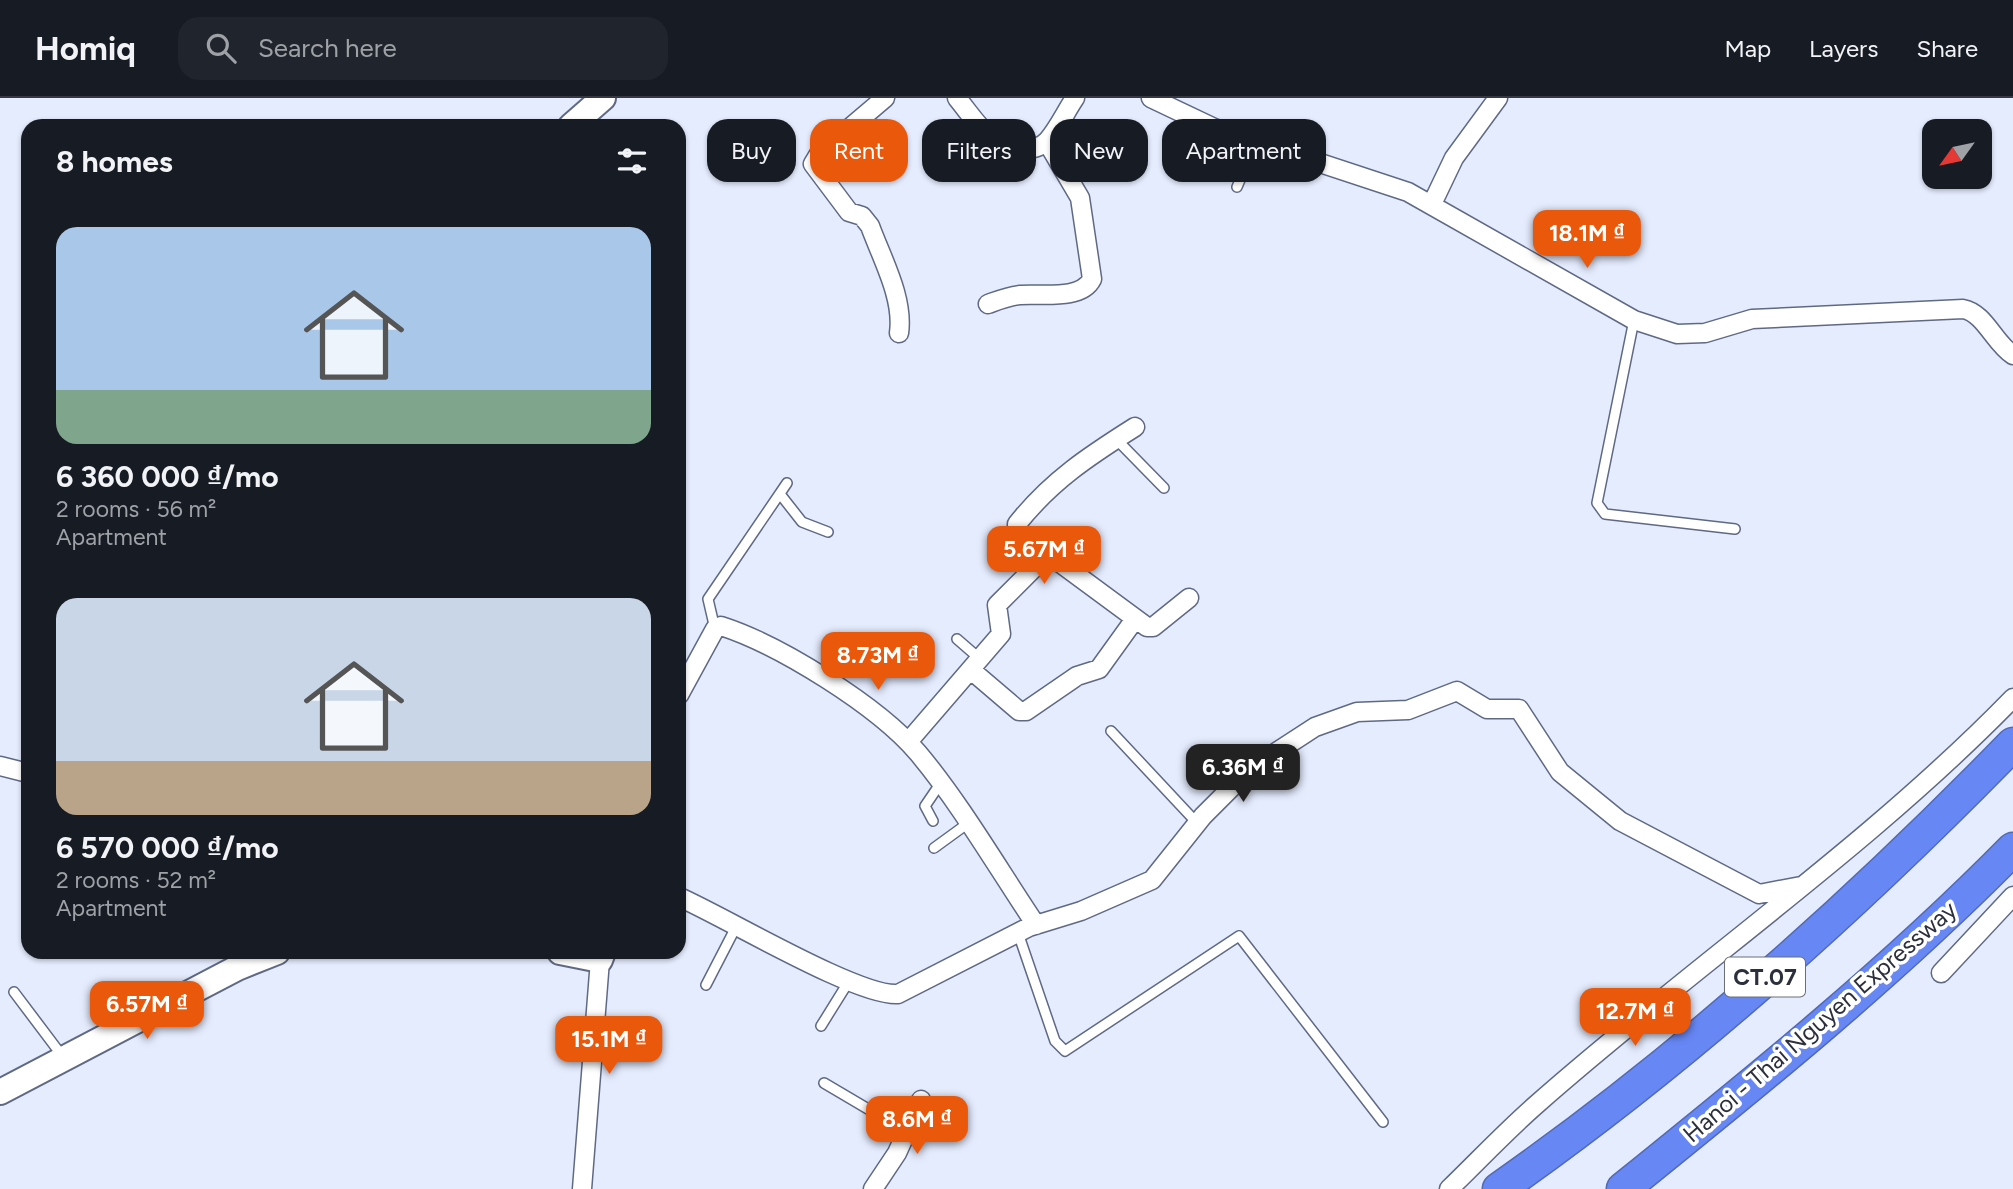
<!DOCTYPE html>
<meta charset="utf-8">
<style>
body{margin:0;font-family:Figtree,sans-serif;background:#20242c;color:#f1f3f6;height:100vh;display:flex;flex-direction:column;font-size:26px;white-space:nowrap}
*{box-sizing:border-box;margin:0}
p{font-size:23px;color:#9ea1a6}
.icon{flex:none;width:38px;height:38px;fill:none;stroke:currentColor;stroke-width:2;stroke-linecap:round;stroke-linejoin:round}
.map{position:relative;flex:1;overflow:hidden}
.panel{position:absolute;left:21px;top:21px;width:665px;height:840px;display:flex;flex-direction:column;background:#171b24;border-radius:21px;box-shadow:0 2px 5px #0004}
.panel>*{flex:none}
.guide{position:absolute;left:707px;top:21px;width:665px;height:63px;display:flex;gap:14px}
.needle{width:46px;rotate:237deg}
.tools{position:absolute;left:1922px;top:21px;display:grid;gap:14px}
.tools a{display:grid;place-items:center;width:70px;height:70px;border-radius:14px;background:#171b24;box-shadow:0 2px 5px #0004;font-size:35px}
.price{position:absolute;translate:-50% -60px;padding:0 16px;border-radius:14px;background:#ea580c;color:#fff;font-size:23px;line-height:46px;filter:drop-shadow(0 2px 4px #0008)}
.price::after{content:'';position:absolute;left:50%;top:42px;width:21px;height:16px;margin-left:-10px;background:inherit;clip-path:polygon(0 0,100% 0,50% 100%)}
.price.on{background:#222;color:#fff}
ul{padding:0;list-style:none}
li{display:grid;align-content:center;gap:14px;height:371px;padding:0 35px}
li span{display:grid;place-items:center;height:217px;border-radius:21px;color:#555}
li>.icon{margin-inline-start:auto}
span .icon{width:126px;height:126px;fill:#fffc;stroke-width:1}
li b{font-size:30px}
h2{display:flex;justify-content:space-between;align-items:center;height:84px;padding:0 35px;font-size:30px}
.tag{padding:0 24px;border-radius:21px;background:#171b24;box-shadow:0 2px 5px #0004;font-size:24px;line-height:63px}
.tag.on{background:#ea580c;color:#fff}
header{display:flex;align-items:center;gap:42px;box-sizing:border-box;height:98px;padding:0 35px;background:#171b24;border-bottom:2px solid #363941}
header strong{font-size:33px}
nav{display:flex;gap:38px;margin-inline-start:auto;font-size:24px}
.search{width:490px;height:63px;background:#20242c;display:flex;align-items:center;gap:18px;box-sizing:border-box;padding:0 24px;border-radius:21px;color:#9ea1a6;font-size:26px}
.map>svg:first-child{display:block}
</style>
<header>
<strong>Homiq</strong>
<div class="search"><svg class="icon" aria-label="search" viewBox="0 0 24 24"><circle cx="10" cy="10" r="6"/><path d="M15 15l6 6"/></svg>Search here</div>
<nav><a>Map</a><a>Layers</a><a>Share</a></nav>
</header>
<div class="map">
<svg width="2013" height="1091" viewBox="0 0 2013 1091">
<rect width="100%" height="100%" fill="#e5ecfe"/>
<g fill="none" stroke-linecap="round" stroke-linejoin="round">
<defs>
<path id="lane" d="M1237,89L1256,44
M1634,222L1597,405L1605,416L1735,431
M1116,341L1164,390
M780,396L802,424L828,434
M715,531L708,501L787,385
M957,541L980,561
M1111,633L1197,725
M933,723L925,708L940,686
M934,750L967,726
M1018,835L1055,943L1065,953L1239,838L1383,1024
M706,887L737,827
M14,894L63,959
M821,928L849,883
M824,985L907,1034"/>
<path id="street" d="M885,0L819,56L813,66L849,114L862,118L870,128C882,161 904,200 899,235
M957,0C976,23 991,52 1024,51C1032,51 1042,49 1048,42C1059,29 1066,13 1075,0
M1151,0L1214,30L1408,94L1634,222L1677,236L1705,235L1752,221L1963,211C1985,215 1994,245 2013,257
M1432,106L1454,60L1498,0
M988,206C999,202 1009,198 1020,197C1040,195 1081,203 1092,181L1080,100L1047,44
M1048,456L1147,529H1153L1189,500
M971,572L1019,613H1026L1077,578L1099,571L1135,521
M679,597L715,531L721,528C780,547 878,608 918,655C960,705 999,772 1036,827
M908,644L1001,536L997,507L1048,456L1017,436V426C1051,383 1089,358 1135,329
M0,668L28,675
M679,799C725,819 858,899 898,896L1029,829L1081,813L1152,782L1203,718L1249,672L1315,629L1357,614L1408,612L1457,593L1487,611H1519L1560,674L1620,723L1759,796L1801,788
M1941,875L2013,798
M582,1091L600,862
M873,1091L897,1055L921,1002
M1449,1091C1478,1063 1506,1033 1537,1006C1693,868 1867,750 2013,600"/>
<path id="secondary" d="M571,28L603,0
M560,854L600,862L603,854
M0,994L237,870L277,854"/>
<path id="highway" d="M1499,1091C1682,963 1857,806 2013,646
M1623,1091C1757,983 1892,874 2013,751"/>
</defs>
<!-- lane casing -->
<use href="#lane" stroke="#5f6984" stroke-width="12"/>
<!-- street casing -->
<use href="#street" stroke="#5f6984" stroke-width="21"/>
<!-- secondary casing -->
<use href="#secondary" stroke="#5f6984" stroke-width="28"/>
<!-- highway casing -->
<use href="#highway" stroke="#5269b4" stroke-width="35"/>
<!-- lane -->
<use href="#lane" stroke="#fff" stroke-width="9"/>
<!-- street -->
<use href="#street" stroke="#fff" stroke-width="18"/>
<!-- secondary -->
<use href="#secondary" stroke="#fff" stroke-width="24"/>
<!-- highway -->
<use href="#highway" stroke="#6787f5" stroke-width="32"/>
</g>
<g text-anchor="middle" stroke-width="7" stroke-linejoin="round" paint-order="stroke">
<!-- shield labels -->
<rect fill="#fff" stroke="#6b6e76" stroke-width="2" x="1725" y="859.5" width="80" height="39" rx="5"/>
<g font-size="23" font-weight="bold" fill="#2c303c">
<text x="1765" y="887">CT.07</text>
</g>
<!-- street labels -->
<g font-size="24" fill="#2c303c" stroke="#fff">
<text transform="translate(1820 924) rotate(-41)" y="8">Hanoi - Thai Nguyen Expressway</text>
</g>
</g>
</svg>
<div class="tools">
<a><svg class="needle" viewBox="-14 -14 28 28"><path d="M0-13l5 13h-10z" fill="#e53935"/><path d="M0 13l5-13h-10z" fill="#9ea1a6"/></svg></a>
</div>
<b class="price" style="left:1587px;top:172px">18.1M ₫</b>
<b class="price" style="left:1044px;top:488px">5.67M ₫</b>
<b class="price" style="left:878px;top:594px">8.73M ₫</b>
<b class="price on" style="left:1243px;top:706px">6.36M ₫</b>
<b class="price" style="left:147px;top:943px">6.57M ₫</b>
<b class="price" style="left:1635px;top:950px">12.7M ₫</b>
<b class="price" style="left:609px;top:978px">15.1M ₫</b>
<b class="price" style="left:917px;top:1058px">8.6M ₫</b>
<div class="guide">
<a class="tag">Buy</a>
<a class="tag on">Rent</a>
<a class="tag">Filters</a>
<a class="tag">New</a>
<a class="tag">Apartment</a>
</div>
<section class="panel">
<h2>8 homes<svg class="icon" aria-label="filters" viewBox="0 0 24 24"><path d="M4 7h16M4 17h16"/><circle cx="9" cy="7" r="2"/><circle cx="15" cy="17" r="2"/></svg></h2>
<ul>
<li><span style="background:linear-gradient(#a9c7e8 75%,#7fa58c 0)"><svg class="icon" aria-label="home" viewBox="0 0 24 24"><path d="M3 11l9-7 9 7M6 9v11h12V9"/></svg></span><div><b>6 360 000 ₫/mo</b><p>2 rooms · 56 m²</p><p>Apartment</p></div></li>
<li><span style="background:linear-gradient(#c9d6e8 75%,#b9a48a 0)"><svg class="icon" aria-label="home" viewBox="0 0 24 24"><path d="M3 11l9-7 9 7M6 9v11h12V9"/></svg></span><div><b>6 570 000 ₫/mo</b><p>2 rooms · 52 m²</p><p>Apartment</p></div></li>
</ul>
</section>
</div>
